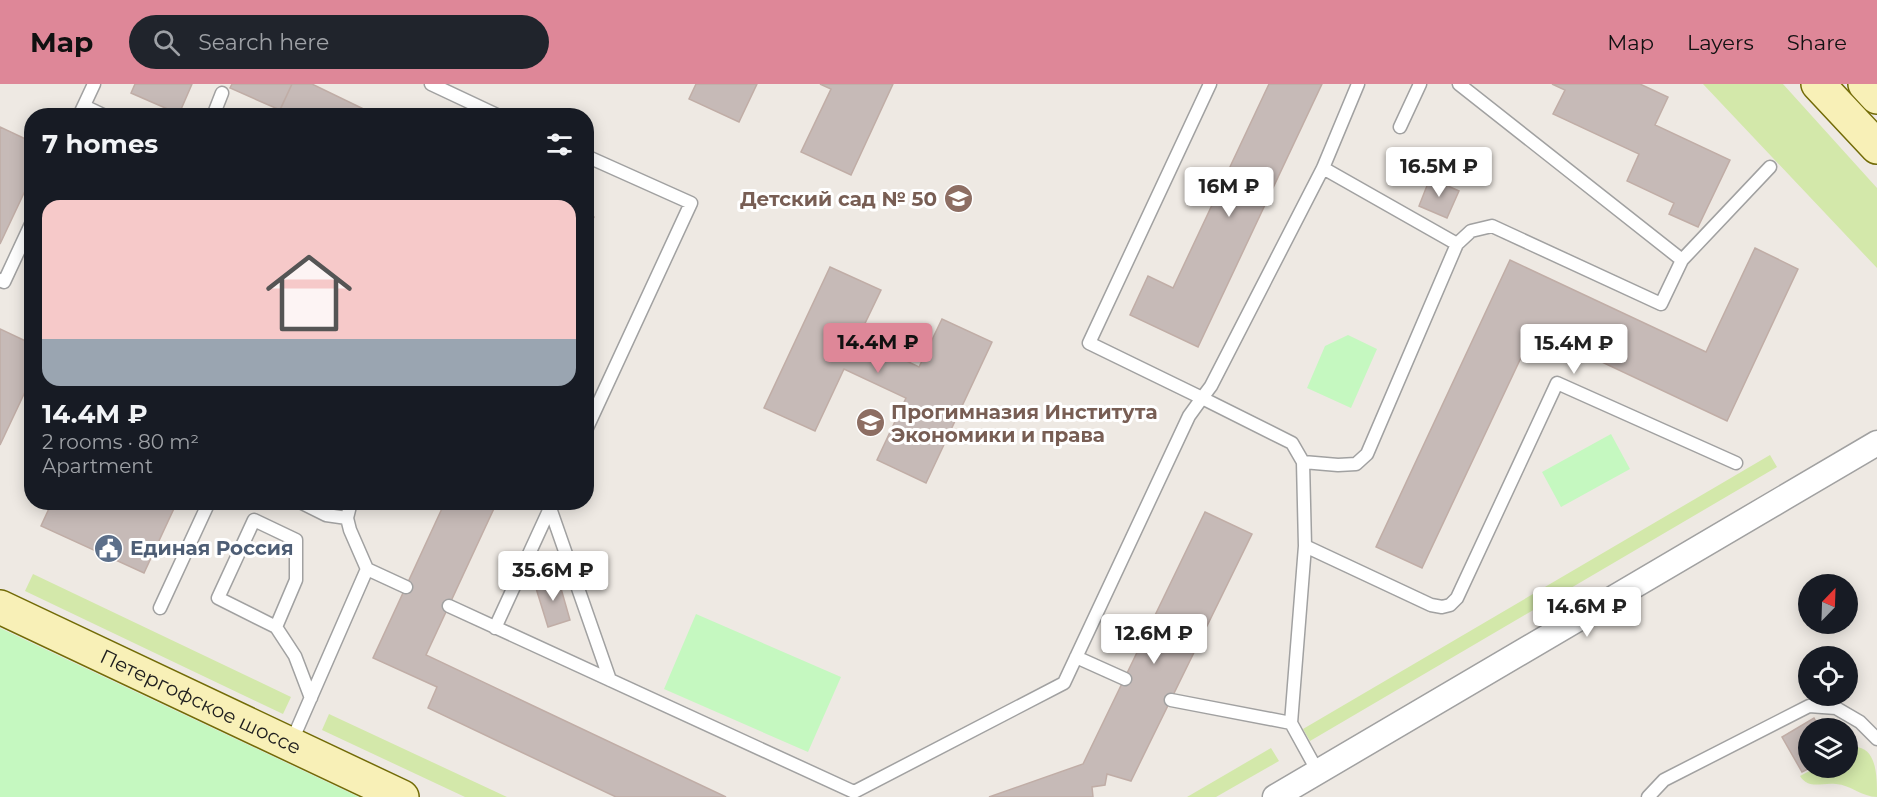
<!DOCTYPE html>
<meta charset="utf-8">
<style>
body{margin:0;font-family:Montserrat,sans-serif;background:#20242c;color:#f1f3f6;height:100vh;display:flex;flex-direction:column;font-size:22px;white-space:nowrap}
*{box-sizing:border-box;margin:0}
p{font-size:20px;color:#9ea1a6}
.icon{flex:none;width:33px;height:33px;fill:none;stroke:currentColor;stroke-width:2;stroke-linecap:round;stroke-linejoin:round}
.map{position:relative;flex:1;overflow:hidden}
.panel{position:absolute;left:24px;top:24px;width:570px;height:402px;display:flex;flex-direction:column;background:#171b24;border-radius:24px;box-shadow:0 3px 15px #0003}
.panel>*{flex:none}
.needle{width:39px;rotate:23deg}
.controls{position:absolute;left:1798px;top:490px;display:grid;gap:12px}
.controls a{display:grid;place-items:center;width:60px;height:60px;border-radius:50%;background:#171b24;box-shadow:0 3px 15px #0003;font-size:30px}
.price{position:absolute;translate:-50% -51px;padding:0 14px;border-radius:6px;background:#fff;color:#222;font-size:20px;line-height:39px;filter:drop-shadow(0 2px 3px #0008)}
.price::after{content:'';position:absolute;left:50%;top:36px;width:18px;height:14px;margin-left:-9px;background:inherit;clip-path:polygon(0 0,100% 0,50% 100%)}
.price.on{background:#de8798;color:#111}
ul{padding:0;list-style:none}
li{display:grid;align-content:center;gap:12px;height:318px;padding:0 18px}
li+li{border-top:2px solid #363941}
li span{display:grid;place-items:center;height:186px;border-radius:18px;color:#555}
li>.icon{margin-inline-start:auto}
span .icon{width:108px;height:108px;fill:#fffc;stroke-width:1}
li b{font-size:26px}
h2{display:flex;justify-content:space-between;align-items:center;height:72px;padding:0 18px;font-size:26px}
header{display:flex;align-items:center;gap:36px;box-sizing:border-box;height:84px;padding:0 30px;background:#de8798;color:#111}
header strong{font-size:28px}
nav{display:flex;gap:33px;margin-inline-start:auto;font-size:21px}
.search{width:420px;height:54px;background:#20242c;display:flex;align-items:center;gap:15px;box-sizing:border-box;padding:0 21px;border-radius:33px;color:#9ea1a6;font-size:22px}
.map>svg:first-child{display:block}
</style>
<header>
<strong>Map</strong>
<div class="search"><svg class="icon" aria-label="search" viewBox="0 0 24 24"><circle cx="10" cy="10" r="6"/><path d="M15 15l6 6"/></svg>Search here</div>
<nav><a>Map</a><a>Layers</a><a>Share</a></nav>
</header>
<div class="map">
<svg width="1877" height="713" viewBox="0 0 1877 713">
<rect width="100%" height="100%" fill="#eee9e3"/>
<!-- grass -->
<path fill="#d3e8aa" d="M1703,0H1783L1877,104V184Z
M1770,371L1777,383L1310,657L1303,645Z
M33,490L291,613L283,630L25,507Z
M329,630L507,713H465L322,646Z
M1854,663C1877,663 1877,692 1877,713C1862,713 1851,701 1836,700C1822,698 1809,706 1800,692L1815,684H1848V666Z
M1271,664L1279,677L1216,713H1187Z"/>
<!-- park -->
<path fill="#c5f8c0" d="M1348,251L1377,265L1351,324L1307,304L1325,262Z
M1611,350L1630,385L1561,423L1542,388Z
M696,530L841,593L808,668L664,605Z
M0,544L359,713H0Z"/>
<!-- building -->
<path fill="#c6bab7" stroke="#c0ada6" stroke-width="1.5" d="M135,0H192L179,30L131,9Z
M232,0H292L280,26L230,4Z
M292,0H312L378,32H277Z
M696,0H757L739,38L689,15Z
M820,0H893L851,91L801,68L831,5Z
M1269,0H1322L1198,263L1130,231L1148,192L1173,204Z
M1552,0H1640L1668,13L1655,41L1730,76L1698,143L1669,130L1674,119L1627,97L1639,70L1553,30L1565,6Z
M0,43L32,58V92L0,160Z
M1430,94L1459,107L1447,134L1419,122Z
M586,129L594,133L586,148Z
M1755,164L1798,185L1727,337L1534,246L1422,484L1376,463L1510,176L1706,268Z
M830,183L881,206L858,254L919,283L942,235L992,258L926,399L877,376L906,314L844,285L815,347L764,324Z
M0,245L32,260V293L0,361Z
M52,418H177L144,489L41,442Z
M445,418H497L426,571L726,713H616L428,624L437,603L373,574Z
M1205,428L1252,450L1131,697L1107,690L1105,701L1092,703L1093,713H989L1083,680Z
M558,494L570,536L548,543L535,501Z
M1814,634L1820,645H1809L1810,684L1802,688L1782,653Z"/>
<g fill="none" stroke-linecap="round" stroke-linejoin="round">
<defs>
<path id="lane" d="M431,0L499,32
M1459,0L1682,176L1770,83
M84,22L105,32
M79,32L94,0
M213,32L222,9
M1400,43L1420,0
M586,72L691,119L586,346
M1323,84L1457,160
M0,196L4,198L32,138
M1303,378L1338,381L1356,380L1367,370L1457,160L1471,147L1492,142L1661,220L1682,176
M300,418L326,431L347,434
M550,424L610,596
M1305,462L1431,521L1442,523L1450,521L1457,514L1557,299L1736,379
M367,485L406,503
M449,522L854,708L1064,599L1189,332L1202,314L1089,259L1210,0
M160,524L209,418
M276,543L296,496V456L254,436L218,514L276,543L295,572L311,614
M495,544L551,422
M1076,573L1125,595
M1171,616L1291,639L1318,688
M1291,639L1305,462L1303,378L1292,359L1202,314L1211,302L1323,84L1358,0
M291,659L367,485L350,446L347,434L351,418
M1648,713L1664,696L1809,622L1836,624L1860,638L1877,655"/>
<path id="street" d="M1275,713L1877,359"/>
<g id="secondary">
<path d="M1818,0L1877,63"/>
<path d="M1865,0L1877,13"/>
<path id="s1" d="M0,523L402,713"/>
</g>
</defs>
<!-- lane casing -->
<use href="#lane" stroke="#a1a1a1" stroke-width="15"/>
<!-- street casing -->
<use href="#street" stroke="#a1a1a1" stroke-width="27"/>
<!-- secondary casing -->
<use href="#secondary" stroke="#726b07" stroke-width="36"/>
<!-- lane -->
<use href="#lane" stroke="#fff" stroke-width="12"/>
<!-- street -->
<use href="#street" stroke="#fff" stroke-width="24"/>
<!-- secondary -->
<use href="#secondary" stroke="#f8f0b7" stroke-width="33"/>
</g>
<!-- icons -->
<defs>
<symbol id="school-disc" viewBox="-11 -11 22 22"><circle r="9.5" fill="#8d6e63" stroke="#fff"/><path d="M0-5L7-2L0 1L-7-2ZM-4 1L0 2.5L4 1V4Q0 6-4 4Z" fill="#fff"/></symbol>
<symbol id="civic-disc" viewBox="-11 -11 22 22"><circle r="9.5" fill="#5c6f8a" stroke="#fff"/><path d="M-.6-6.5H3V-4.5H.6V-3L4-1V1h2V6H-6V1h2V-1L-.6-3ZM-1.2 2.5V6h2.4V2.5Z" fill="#fff"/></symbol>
</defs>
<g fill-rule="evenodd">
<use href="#school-disc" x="942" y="98" width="33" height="33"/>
<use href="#school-disc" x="854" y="322" width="33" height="33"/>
<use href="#civic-disc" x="92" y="448" width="33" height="33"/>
</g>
<g text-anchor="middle" stroke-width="6" stroke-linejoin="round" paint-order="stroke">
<!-- education labels -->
<g font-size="20" font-weight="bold" fill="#785e54" stroke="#fff" text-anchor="end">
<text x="937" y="122">Детский сад № 50</text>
<text x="891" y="335" text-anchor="start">Прогимназия Института<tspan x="891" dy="23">Экономики и права</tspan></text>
</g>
<!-- service labels -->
<g font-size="20" font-weight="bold" fill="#4e5e75" stroke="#fff" text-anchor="start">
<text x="130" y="471">Единая Россия</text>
</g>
<!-- street labels -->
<g font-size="20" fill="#1d1d1d" stroke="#fff">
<text dy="7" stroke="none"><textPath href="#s1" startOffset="222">Петергофское шоссе</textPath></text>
</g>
</g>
</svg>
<div class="controls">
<a><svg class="needle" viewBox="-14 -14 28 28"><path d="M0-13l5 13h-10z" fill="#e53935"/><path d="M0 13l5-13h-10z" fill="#9ea1a6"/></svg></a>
<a><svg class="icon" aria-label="locate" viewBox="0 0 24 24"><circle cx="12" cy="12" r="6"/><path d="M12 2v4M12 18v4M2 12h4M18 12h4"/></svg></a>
<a><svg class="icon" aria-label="layers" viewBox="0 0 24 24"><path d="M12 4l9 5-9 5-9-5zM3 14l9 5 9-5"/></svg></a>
</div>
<b class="price" style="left:1439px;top:114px">16.5M ₽</b>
<b class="price" style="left:1229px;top:134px">16M ₽</b>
<b class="price on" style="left:878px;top:290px">14.4M ₽</b>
<b class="price" style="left:1574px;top:291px">15.4M ₽</b>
<b class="price" style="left:553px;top:518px">35.6M ₽</b>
<b class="price" style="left:1587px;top:554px">14.6M ₽</b>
<b class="price" style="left:1154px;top:581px">12.6M ₽</b>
<section class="panel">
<h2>7 homes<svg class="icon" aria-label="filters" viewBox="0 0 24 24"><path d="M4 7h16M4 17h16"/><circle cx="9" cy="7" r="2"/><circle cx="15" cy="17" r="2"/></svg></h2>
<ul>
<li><span style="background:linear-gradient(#f6c9c9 75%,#9aa5b1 0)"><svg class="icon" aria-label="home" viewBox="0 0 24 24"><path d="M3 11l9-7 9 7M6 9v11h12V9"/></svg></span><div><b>14.4M ₽</b><p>2 rooms · 80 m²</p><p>Apartment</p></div></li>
</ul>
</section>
</div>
